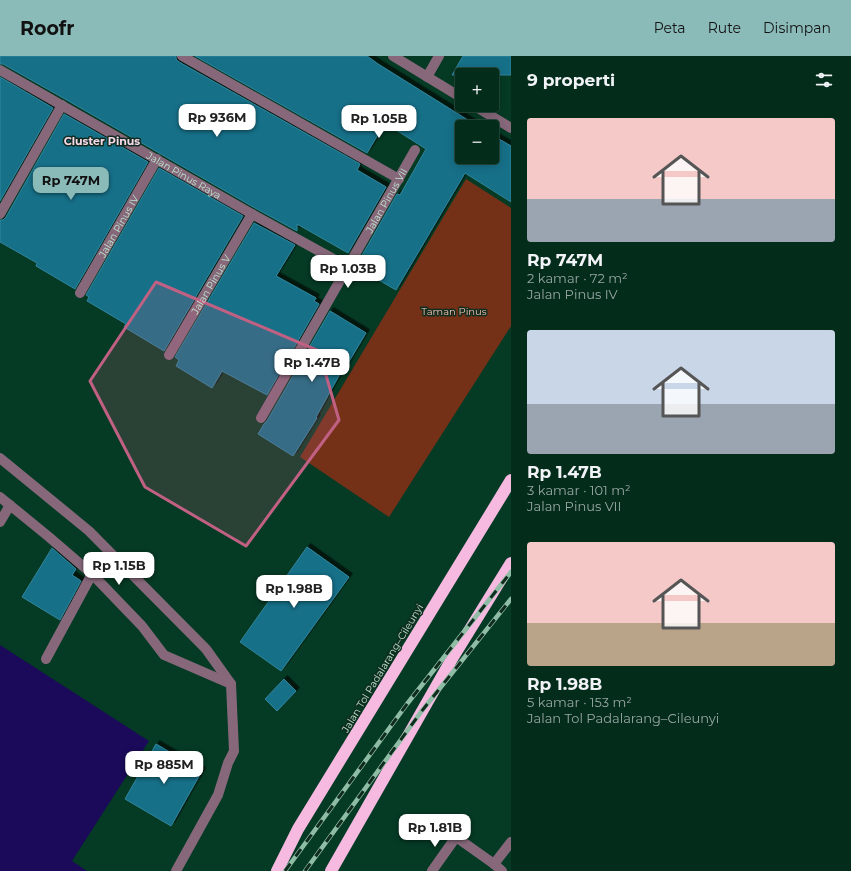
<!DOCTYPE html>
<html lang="id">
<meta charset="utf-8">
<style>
body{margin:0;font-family:Montserrat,sans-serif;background:#0d3424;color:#f1f3f6;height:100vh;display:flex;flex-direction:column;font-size:15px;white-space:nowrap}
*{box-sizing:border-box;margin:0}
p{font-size:13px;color:#97a7a3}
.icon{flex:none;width:22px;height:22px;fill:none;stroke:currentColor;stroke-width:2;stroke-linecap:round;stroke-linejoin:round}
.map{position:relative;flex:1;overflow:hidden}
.details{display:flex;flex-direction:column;background:#042c1b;width:340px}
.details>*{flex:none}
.tools{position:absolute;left:455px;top:12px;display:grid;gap:8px}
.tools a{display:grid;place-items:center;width:44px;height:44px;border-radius:4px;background:#042c1b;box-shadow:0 2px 10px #0003,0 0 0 1px #25483a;font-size:20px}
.price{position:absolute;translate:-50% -34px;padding:0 9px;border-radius:8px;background:#fff;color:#222;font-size:13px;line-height:26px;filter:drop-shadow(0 1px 2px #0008)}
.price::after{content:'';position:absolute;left:50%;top:24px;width:12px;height:9px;margin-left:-6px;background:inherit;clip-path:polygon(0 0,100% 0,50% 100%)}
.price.selected{background:#8bbbb9;color:#111}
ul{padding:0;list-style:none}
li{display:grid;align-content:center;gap:8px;height:212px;padding:0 16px}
li span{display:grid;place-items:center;height:124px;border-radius:4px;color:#555}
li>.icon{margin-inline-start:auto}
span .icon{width:72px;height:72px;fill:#fffc;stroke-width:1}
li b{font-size:17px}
h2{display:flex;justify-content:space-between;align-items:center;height:48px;padding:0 16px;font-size:17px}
header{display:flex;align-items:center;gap:24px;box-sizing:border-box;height:56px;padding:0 20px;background:#8bbbb9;color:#111}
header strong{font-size:19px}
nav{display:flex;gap:22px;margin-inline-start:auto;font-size:14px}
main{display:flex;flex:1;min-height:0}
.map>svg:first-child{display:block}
</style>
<header>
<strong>Roofr</strong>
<nav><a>Peta</a><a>Rute</a><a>Disimpan</a></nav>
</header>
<main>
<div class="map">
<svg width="511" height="815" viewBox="0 0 511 815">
<defs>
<filter id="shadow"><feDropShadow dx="3.5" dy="-3.5" stdDeviation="0" flood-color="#0009"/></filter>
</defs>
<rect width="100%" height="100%" fill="#053a24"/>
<!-- green -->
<path fill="#743118" d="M466,123L511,152V270L389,461L300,401Z"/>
<!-- water -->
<path fill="#1a0a59" d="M0,589L149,685L72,805L87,815H0Z"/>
<!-- building -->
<path fill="#157088" stroke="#32859d" filter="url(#shadow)" d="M0,0H176V3L179,6L360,108L357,114L386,131L348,197L297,168V175L255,152L65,43L3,8H0Z
M195,0H367L378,8L479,71H462V101H492V79L511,90V146L465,117L396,234L358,212L362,205L360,203L397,138L400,139L426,93L385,67L367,97Z
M463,0H511V19H452Z
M0,21L53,52L0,145Z
M64,58L148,106L75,233L36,210L37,207L0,186V164H3L6,161Z
M159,112L243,160L164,295L124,271L126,268L87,245L89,241L86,239Z
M254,167L295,189L276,220L316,242L314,245L319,248L267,339L222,315L212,332L176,310L179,304L175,301Z
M330,255L366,277L341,319L340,318L316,361L317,362L293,400L258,378L264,368L267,365Z
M307,491L349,521L281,615L240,586Z
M52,492L76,513L72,519L81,525L60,564L22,541Z
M284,623L296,635L277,655L265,643Z
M156,688L202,715L171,770L125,743Z"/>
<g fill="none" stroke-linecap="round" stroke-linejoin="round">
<!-- minor -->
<g stroke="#87687b" stroke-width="10">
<path d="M182,0L399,123"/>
<path d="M393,0L462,42"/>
<path id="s1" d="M0,14L252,158L348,211"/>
<path d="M427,21L439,0"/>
<path d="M473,49L511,72"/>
<path d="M0,158L62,49"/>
<path id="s2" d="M80,237L157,103"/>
<path id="s3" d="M169,299L252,158"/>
<path id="s4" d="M261,362L415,94"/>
<path d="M0,402L89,475L206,593L231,628L234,695L228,707L218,739L176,815"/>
<path d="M0,441L49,481L92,518L142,570L164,599L231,628"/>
<path d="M0,466L10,449"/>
<path d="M46,603L92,518"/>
<path d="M494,808L511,786"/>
<path d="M432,815L456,781L494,808L502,815"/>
</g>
<!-- highway -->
<path stroke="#f6b9e0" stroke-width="12" d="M277,815L298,773L511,424
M331,815L453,601L511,507"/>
<defs>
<path id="rail" d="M285,815L407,648L511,516
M305,815L421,656L511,543"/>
</defs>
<!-- rail casing -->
<use href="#rail" stroke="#8fbca4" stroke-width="4.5"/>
<!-- rail -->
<use href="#rail" stroke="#102c1f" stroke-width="3" stroke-dasharray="9" stroke-linecap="butt"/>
</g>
<!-- marked area -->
<path fill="#c06083" fill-opacity="0.2" stroke="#c06083" stroke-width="3" stroke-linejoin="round" d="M156,226L319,295L339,364L246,490L145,431L90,325Z"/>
<g text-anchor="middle" stroke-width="3" stroke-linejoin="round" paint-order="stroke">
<!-- street labels -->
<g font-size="10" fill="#bce6ce" stroke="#102c1f">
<text dy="4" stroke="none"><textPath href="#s1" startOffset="212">Jalan Pinus Raya</textPath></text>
<text dy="4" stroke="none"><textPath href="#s4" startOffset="251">Jalan Pinus VII</textPath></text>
<text dy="4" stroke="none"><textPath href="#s2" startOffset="77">Jalan Pinus IV</textPath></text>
<text dy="4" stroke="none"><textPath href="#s3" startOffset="82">Jalan Pinus V</textPath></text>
<text transform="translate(382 612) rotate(-59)" y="4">Jalan Tol Padalarang–Cileunyi</text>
</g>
<!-- park labels -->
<g font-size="10" fill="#f7c5b3" stroke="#102c1f">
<text x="454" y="259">Taman Pinus</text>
</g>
<!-- neighbourhood labels -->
<g font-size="11" font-weight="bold" fill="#f8daec" stroke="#102c1f">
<text x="102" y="89">Cluster Pinus</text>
</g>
</g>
</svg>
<div class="tools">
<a>+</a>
<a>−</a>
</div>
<b class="price" style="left:217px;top:82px">Rp 936M</b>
<b class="price" style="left:379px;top:83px">Rp 1.05B</b>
<b class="price selected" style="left:71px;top:145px">Rp 747M</b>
<b class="price" style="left:348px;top:233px">Rp 1.03B</b>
<b class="price" style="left:312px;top:327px">Rp 1.47B</b>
<b class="price" style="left:119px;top:530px">Rp 1.15B</b>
<b class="price" style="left:294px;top:553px">Rp 1.98B</b>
<b class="price" style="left:164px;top:729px">Rp 885M</b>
<b class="price" style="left:435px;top:792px">Rp 1.81B</b>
</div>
<section class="details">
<h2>9 properti<svg class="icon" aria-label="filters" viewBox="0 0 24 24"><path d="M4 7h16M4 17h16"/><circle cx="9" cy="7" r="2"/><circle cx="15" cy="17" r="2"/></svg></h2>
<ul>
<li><span style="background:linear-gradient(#f6c9c9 65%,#9aa5b1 0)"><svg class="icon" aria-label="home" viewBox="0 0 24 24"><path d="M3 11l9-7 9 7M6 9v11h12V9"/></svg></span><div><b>Rp 747M</b><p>2 kamar · 72 m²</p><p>Jalan Pinus IV</p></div></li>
<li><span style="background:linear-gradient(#c9d6e8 60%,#9aa5b1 0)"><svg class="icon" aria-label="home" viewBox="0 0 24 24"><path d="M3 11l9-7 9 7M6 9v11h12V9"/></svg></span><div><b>Rp 1.47B</b><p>3 kamar · 101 m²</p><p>Jalan Pinus VII</p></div></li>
<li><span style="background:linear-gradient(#f6c9c9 65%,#b9a48a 0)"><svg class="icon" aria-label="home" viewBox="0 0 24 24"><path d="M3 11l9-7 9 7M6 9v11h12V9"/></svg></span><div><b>Rp 1.98B</b><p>5 kamar · 153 m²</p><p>Jalan Tol Padalarang–Cileunyi</p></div></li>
</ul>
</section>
</main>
